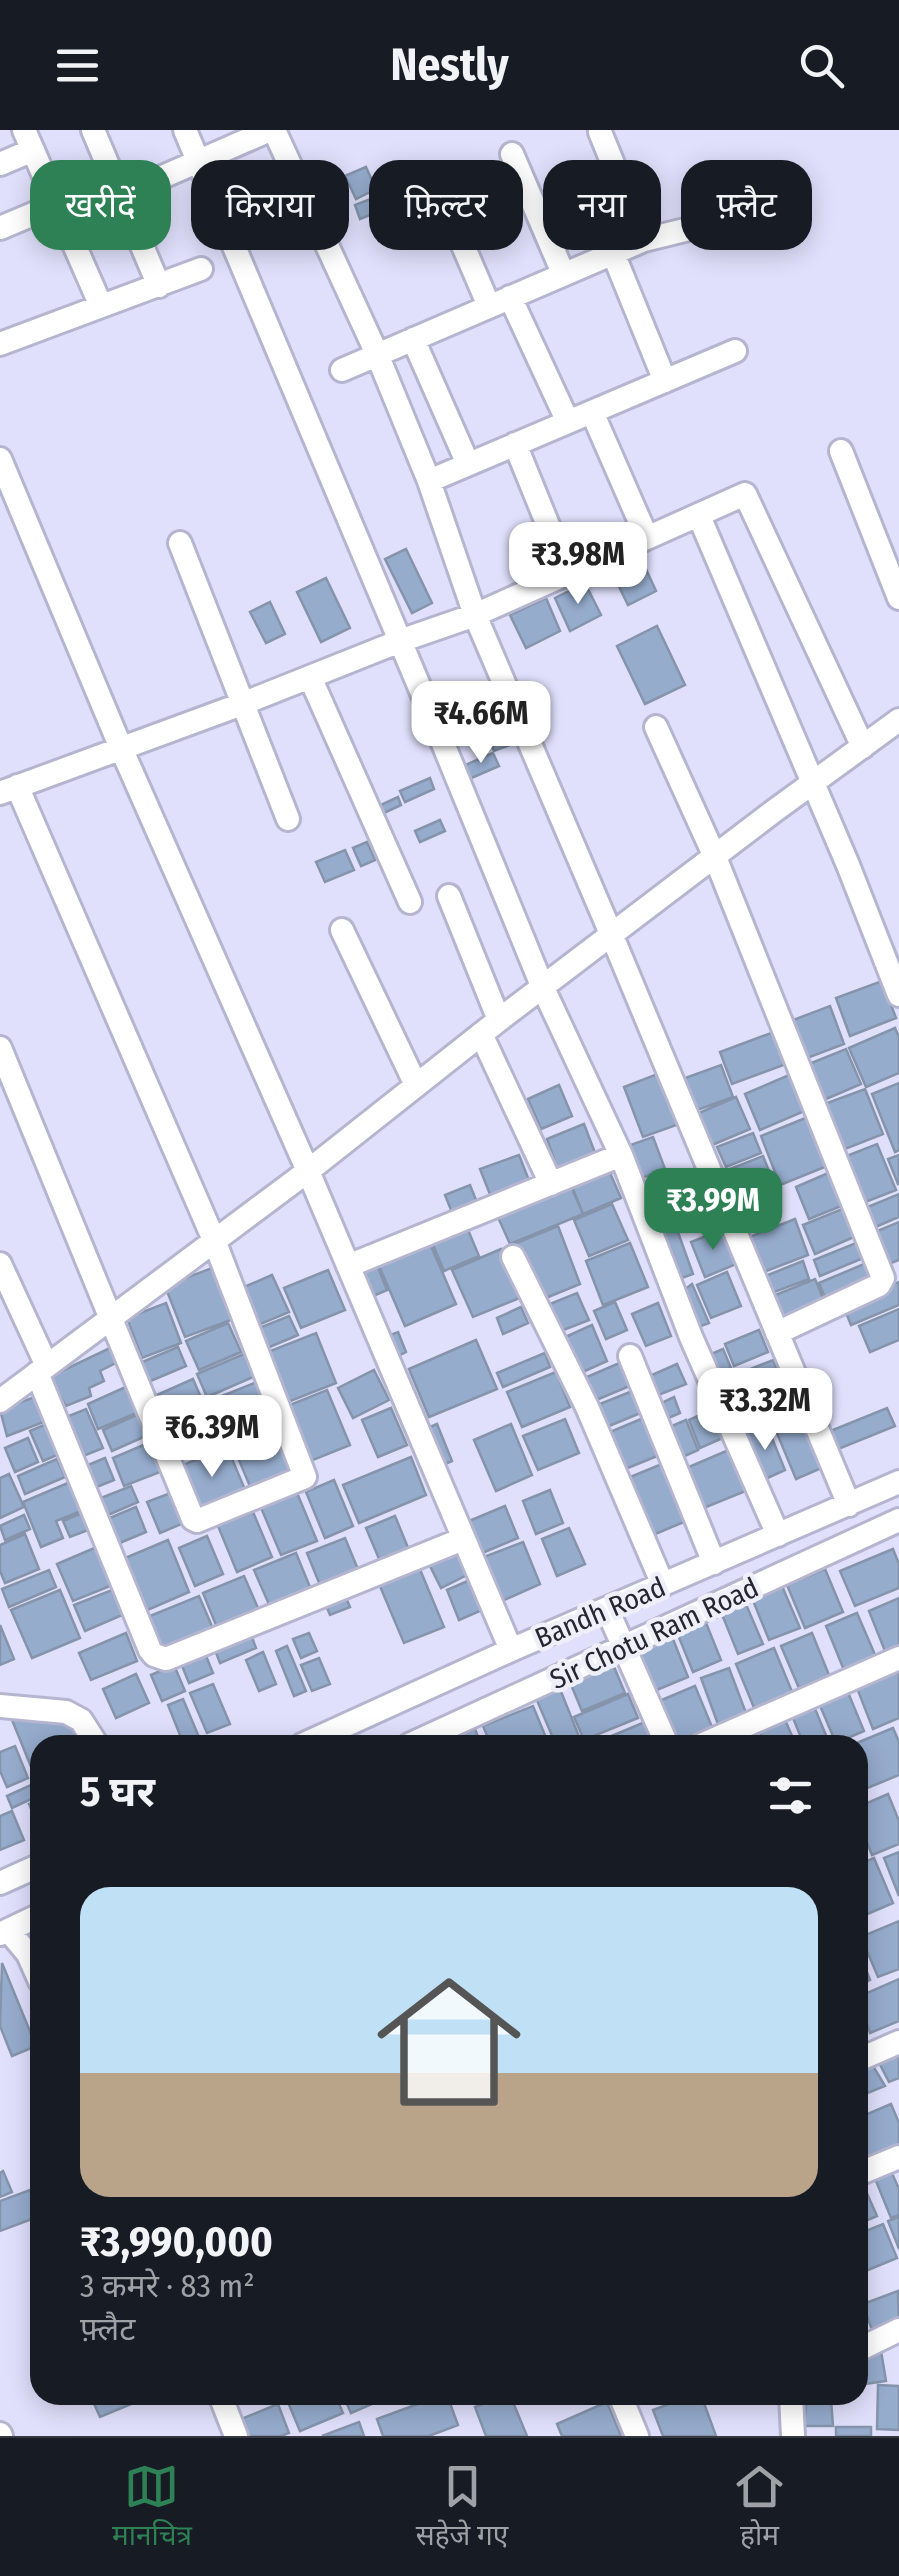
<!DOCTYPE html>
<html lang="hi">
<meta charset="utf-8">
<style>
body{margin:0;font-family:"Fira Sans Condensed","Noto Sans Devanagari",sans-serif;background:#20242c;color:#f1f3f6;height:100vh;display:flex;flex-direction:column;font-size:38px;white-space:nowrap}
*{box-sizing:border-box;margin:0}
p{font-size:32px;color:#9ea1a6}
.icon{flex:none;width:55px;height:55px;fill:none;stroke:currentColor;stroke-width:2;stroke-linecap:round;stroke-linejoin:round}
.map{position:relative;flex:1;overflow:hidden}
.drawer{position:absolute;left:30px;top:1605px;width:838px;height:670px;display:flex;flex-direction:column;background:#171b24;border-radius:30px;box-shadow:0 5px 25px #0003}
.drawer>*{flex:none}
.top-card{position:absolute;left:30px;top:30px;width:840px;height:90px;display:flex;gap:20px}
.price{position:absolute;translate:-50% -85px;padding:0 22px;border-radius:20px;background:#fff;color:#222;font-size:32px;line-height:65px;filter:drop-shadow(0 2px 5px #0008)}
.price::after{content:'';position:absolute;left:50%;top:60px;width:30px;height:22px;margin-left:-15px;background:inherit;clip-path:polygon(0 0,100% 0,50% 100%)}
.price.on{background:#2d8154;color:#fff}
ul{padding:0;list-style:none}
li{display:grid;align-content:center;gap:20px;height:530px;padding:0 50px}
li span{display:grid;place-items:center;height:310px;border-radius:30px;color:#555}
li>.icon{margin-inline-start:auto}
span .icon{width:180px;height:180px;fill:#fffc;stroke-width:1}
li b{font-size:42px}
h2{display:flex;justify-content:space-between;align-items:center;height:120px;padding:0 50px;font-size:42px}
.chip{padding:0 35px;border-radius:30px;background:#171b24;box-shadow:0 5px 25px #0003;font-size:35px;line-height:90px}
.chip.on{background:#2d8154;color:#fff}
header{display:flex;justify-content:space-between;align-items:center;height:130px;padding:0 50px;background:#171b24;font-size:45px;font-weight:700}
.tabs{display:flex;justify-content:space-around;align-items:center;height:140px;border-top:2px solid #363941;background:#171b24;font-size:28px;color:#9ea1a6}
.tabs a{display:grid;justify-items:center;gap:5px}
.tabs .on{color:#2d8154}
.map>svg:first-child{display:block}
</style>
<header><svg class="icon" aria-label="menu" viewBox="0 0 24 24"><path d="M4 6h16M4 12h16M4 18h16"/></svg>Nestly<svg class="icon" aria-label="search" viewBox="0 0 24 24"><circle cx="10" cy="10" r="6"/><path d="M15 15l6 6"/></svg></header>
<div class="map">
<svg width="899" height="2306" viewBox="0 0 899 2306">
<rect width="100%" height="100%" fill="#e0e0fc"/>
<!-- building -->
<path fill="#96accd" stroke="#8594ab" stroke-width="2.5" d="M366,37L376,59L356,69L345,46Z
M378,66L384,79L360,89L355,75Z
M390,89L396,104L379,111L373,96Z
M406,419L432,473L412,483L385,429Z
M639,424L656,461L628,475L610,438Z
M326,448L350,498L321,512L297,462Z
M585,453L601,485L570,501L555,468Z
M546,468L560,501L526,518L510,485Z
M270,472L285,504L266,513L250,482Z
M657,496L685,555L645,574L617,516Z
M470,565L479,586L446,601L437,580Z
M509,590L518,612L494,621L485,602Z
M493,623L499,636L469,649L463,636Z
M430,648L434,659L405,672L400,661Z
M398,667L401,675L384,683L381,675Z
M440,690L445,701L420,712L415,701Z
M367,712L375,730L361,736L353,718Z
M345,720L354,740L325,752L316,732Z
M882,851L896,888L850,906L836,868Z
M830,876L844,914L802,930L788,892Z
M895,898L899,907V943L866,957L849,918Z
M774,902L786,934L732,954L720,922Z
M846,919L861,954L819,972L804,936Z
M721,935L733,967L689,983L677,951Z
M660,943L679,994L643,1007L624,957Z
M794,943L809,979L760,1000L745,964Z
M899,953V1020L895,1022L872,964Z
M559,955L572,986L541,999L528,969Z
M865,959L883,1004L840,1021L822,975Z
M736,967L750,999L712,1015L699,983Z
M813,985L832,1034L780,1055L761,1006Z
M584,994L597,1028L559,1043L547,1009Z
M753,1003L761,1023L726,1037L717,1017Z
M653,1007L665,1039L637,1050L625,1017Z
M877,1014L896,1060L858,1075L839,1029Z
M519,1025L530,1053L491,1067L480,1039Z
M899,1025V1054H898L888,1029Z
M763,1026L771,1046L738,1060L730,1039Z
M607,1036L621,1068L583,1084L570,1051Z
M833,1041L846,1074L809,1089L796,1057Z
M693,1046L709,1086L680,1098L664,1057Z
M767,1049L777,1073L738,1089L728,1065Z
M569,1052L583,1084L510,1114L496,1083Z
M470,1055L478,1075L453,1085L445,1065Z
M899,1064V1087L866,1101L858,1081Z
M612,1074L628,1110L589,1126L574,1090Z
M845,1078L856,1106L815,1124L803,1095Z
M670,1080L693,1144L682,1148L658,1085Z
M795,1089L808,1125L761,1143L747,1108Z
M899,1092V1130L881,1137L868,1105Z
M466,1095L479,1126L444,1141L431,1110Z
M558,1096L580,1154L536,1172L514,1114Z
M721,1100L736,1134L705,1147L691,1112Z
M428,1109L456,1174L405,1196L377,1131Z
M861,1111L868,1126L820,1146L814,1130Z
M630,1113L648,1157L603,1175L586,1131Z
M501,1119L522,1167L473,1187L452,1140Z
M375,1130L387,1160L366,1169L353,1140Z
M803,1131L809,1149L769,1164L763,1147Z
M869,1132L878,1154L828,1175L819,1153Z
M212,1138L231,1190L185,1207L165,1156Z
M328,1140L345,1180L301,1198L284,1158Z
M727,1142L741,1176L711,1188L697,1155Z
M272,1145L289,1182L251,1198L235,1161Z
M815,1149L827,1178L785,1195L773,1166Z
M899,1152V1175L851,1195L843,1175Z
M692,1154L709,1193L693,1199L679,1164Z
M577,1163L589,1190L556,1203L545,1176Z
M615,1172L627,1200L606,1209L594,1181Z
M166,1173L181,1213L142,1228L127,1188Z
M658,1173L671,1206L646,1216L632,1184Z
M521,1177L528,1193L503,1204L497,1188Z
M899,1179V1210L870,1222L859,1196Z
M289,1186L298,1205L260,1221L252,1201Z
M228,1193L241,1222L199,1240L186,1211Z
M592,1195L607,1231L576,1245L561,1209Z
M759,1200L768,1222L734,1236L725,1214Z
M398,1202L406,1222L394,1228L385,1207Z
M316,1203L336,1253L283,1274L263,1224Z
M476,1210L497,1259L429,1287L409,1239Z
M178,1217L186,1236L148,1252L140,1233Z
M110,1218L116,1233L100,1241L104,1251L89,1258L91,1266L66,1276L49,1247Z
M723,1219L731,1238L710,1247L702,1228Z
M545,1223L550,1237L503,1257L497,1243Z
M244,1224L253,1247L207,1267L197,1244Z
M773,1230L783,1253L758,1263L748,1240Z
M622,1232L632,1255L589,1273L580,1250Z
M677,1234L686,1254L651,1268L643,1249Z
M374,1240L389,1270L353,1288L338,1258Z
M556,1242L570,1277L522,1297L507,1262Z
M193,1249L205,1277L160,1296L148,1269Z
M257,1252L272,1289L226,1307L212,1270Z
M128,1256L139,1282L98,1299L88,1274Z
M794,1258L803,1280L769,1294L760,1273Z
M327,1260L350,1315L308,1332L285,1277Z
M635,1260L643,1282L604,1298L595,1276Z
M45,1263L54,1288L7,1306L0,1280Z
M751,1266L761,1291L742,1299L732,1274Z
M674,1267L680,1283L659,1292L653,1277Z
M391,1278L407,1315L378,1327L362,1290Z
M716,1278L727,1306L700,1318L689,1290Z
M887,1278L895,1296L836,1320L828,1302Z
M86,1279L103,1318L76,1329L59,1290Z
M139,1284L148,1305L112,1321L103,1300Z
M206,1284L217,1313L174,1330L162,1301Z
M804,1284L826,1336L796,1349L774,1296Z
M646,1287L662,1324L618,1342L603,1305Z
M565,1289L579,1323L538,1340L523,1306Z
M686,1290L698,1320L678,1329L665,1299Z
M54,1291L66,1321L43,1331L30,1301Z
M274,1293L295,1343L252,1361L231,1311Z
M437,1294L452,1331L438,1337L423,1300Z
M511,1294L532,1345L496,1361L474,1310Z
M767,1296L785,1340L763,1350L744,1305Z
M28,1308L38,1332L15,1342L5,1318Z
M153,1311L165,1340L124,1356L113,1328Z
M227,1317L246,1362L197,1383L178,1337Z
M731,1319L748,1360L699,1380L682,1340Z
M411,1327L426,1365L359,1393L343,1355Z
M105,1328L114,1350L89,1360L81,1338Z
M57,1329L65,1347L25,1364L18,1346Z
M667,1332L691,1389L648,1407L623,1350Z
M9,1344L24,1377L0,1388V1348Z
M75,1350L86,1379L56,1391L63,1408L41,1417L23,1372Z
M334,1350L353,1396L325,1408L306,1362Z
M131,1356L138,1372L108,1385L101,1368Z
M295,1358L317,1411L281,1425L259,1373Z
M550,1360L563,1393L536,1404L523,1371Z
M173,1362L186,1392L160,1403L147,1372Z
M505,1376L518,1408L475,1426L462,1394Z
M136,1377L146,1402L115,1415L105,1390Z
M89,1380L96,1397L70,1407L63,1391Z
M253,1382L272,1427L237,1442L218,1396Z
M24,1385L30,1399L5,1410L0,1396Z
M395,1386L411,1425L382,1436L366,1398Z
M569,1398L585,1434L557,1446L542,1409Z
M25,1404L39,1439L5,1453L0,1441V1415Z
M207,1406L223,1444L195,1456L179,1418Z
M345,1408L360,1444L322,1460L307,1423Z
M168,1410L189,1462L145,1481L123,1429Z
M523,1412L540,1454L502,1471L484,1427Z
M104,1414L120,1452L73,1471L57,1434Z
M893,1419L899,1434V1458L855,1476L840,1441Z
M455,1422L467,1445L441,1458L429,1434Z
M296,1423L312,1462L271,1479L254,1440Z
M419,1437L444,1497L404,1513L379,1454Z
M825,1439L843,1482L805,1498L787,1455Z
M49,1440L56,1457L9,1477L2,1459Z
M244,1446L258,1478L216,1495L203,1463Z
M470,1450L482,1480L459,1490L447,1460Z
M782,1456L800,1498L769,1510L752,1468Z
M60,1460L80,1508L32,1528L11,1480Z
M112,1460L122,1485L85,1501L74,1475Z
M344,1463L350,1477L330,1485L324,1471Z
M199,1466L214,1501L159,1523L145,1488Z
M899,1468V1515L885,1521L869,1481Z
M745,1472L763,1514L738,1524L721,1482Z
M857,1483L876,1527L844,1540L826,1496Z
M704,1488L721,1530L693,1542L676,1500Z
M0,1495L14,1529L0,1535Z
M248,1497L256,1518L220,1533L212,1512Z
M126,1503L137,1531L91,1550L79,1523Z
M309,1503L317,1521L301,1528L293,1509Z
M812,1503L829,1545L799,1558L781,1516Z
M671,1504L688,1547L647,1564L629,1522Z
M287,1516L306,1561L294,1566L276,1521Z
M774,1518L793,1564L755,1580L736,1534Z
M204,1521L213,1543L189,1553L180,1531Z
M263,1522L276,1554L259,1561L246,1530Z
M319,1528L330,1554L312,1561L301,1535Z
M612,1532L625,1563L582,1581L569,1550Z
M174,1535L185,1561L162,1571L151,1545Z
M729,1538L746,1583L718,1594L701,1548Z
M899,1541V1588L873,1599L857,1558Z
M136,1544L149,1573L116,1588L103,1559Z
M213,1554L230,1594L207,1603L190,1563Z
M695,1556L712,1597L674,1613L657,1572Z
M560,1559L582,1614L579,1615H556L536,1568Z
M847,1560L864,1601L836,1613L818,1571Z
M628,1564L638,1588L584,1610L574,1587Z
M183,1569L201,1612L193,1615H184L168,1575Z
M813,1574L830,1615H804L791,1583Z
M533,1576L549,1615H491L483,1596Z
M782,1583L796,1615H765L756,1593Z
M10,1585L69,1590L79,1615H40V1647L36,1649Z
M650,1590L661,1615H590Z
M893,1598L899,1612V1645L860,1661L858,1654V1615H852Z
M475,1599L481,1615H437Z
M752,1599L758,1615H714Z
M15,1616L28,1648L7,1657L0,1641V1622Z
M40,1651V1665L12,1678L7,1666Z
M888,1664L899,1691V1714L872,1725L858,1689V1677Z
M40,1670V1700L29,1674Z
M12,1681L24,1710L0,1720V1686Z
M899,1722V1766L884,1728Z
M874,1728L893,1773L858,1788V1735Z
M899,1791V1839L878,1847L861,1807Z
M858,1819L870,1850L858,1856Z
M2,1833L36,1916L12,1926L0,1896Z
M899,1849V1891L870,1903L858,1867Z
M899,1917V1948L889,1952L876,1927Z
M870,1931L885,1956L858,1967V1936Z
M891,1974L899,1993V2019L868,2032L858,2008V1988Z
M890,2039L899,2059V2085L891,2088L874,2046Z
M3,2041L12,2062L0,2067V2043Z
M862,2052L877,2086L858,2094V2054Z
M30,2060L40,2086L0,2101V2071Z
M899,2087V2119L888,2091Z
M883,2094L897,2128L863,2142L858,2128V2104Z
M898,2161L899,2193L873,2203L863,2174Z
M881,2221L886,2251L858,2255V2227Z
M878,2255L899,2256V2300L877,2299Z
M90,2265H153L100,2287Z
M299,2265H335L343,2283L300,2301L287,2270Z
M343,2265H389L390,2266L351,2283Z
M442,2265H447L458,2295L429,2306H383L377,2289Z
M505,2265H510L527,2306H486L475,2277Z
M693,2265H701L716,2306H663L653,2280Z
M807,2268L831,2269L833,2296H804Z
M607,2272L621,2306H562L557,2294Z
M278,2274L289,2303L281,2306H240L234,2292Z
M359,2292L364,2306H322Z
M836,2297H871V2306H836Z"/>
<g fill="none" stroke-linecap="round" stroke-linejoin="round">
<defs>
<path id="minor" d="M24,0L101,176
M93,0L159,156
M185,0L433,589L543,858L621,1025L691,1207L778,1405
M274,0L377,224L429,351L475,485L612,806L849,1375
M600,2L644,110
M512,24L563,143
M0,34L33,20
M435,50L489,176
M121,65L270,0
M0,98L114,50
M613,123L665,251
M510,167L568,292
M413,209L468,334
M0,214L201,139
M342,240L644,110L697,97
M592,282L647,408
M515,314L567,442
M841,321L899,468
M0,329L121,618L308,1041L511,1520
M429,351L735,221
M699,386L848,735L899,865
M180,413L288,689
M310,547L410,772
M656,597L715,727L883,1148L879,1155L777,1203
M0,663L242,574L400,511L475,485L745,364L863,617
M449,766L499,890
M342,800L416,955
M481,904L551,1054
M0,918L193,1389L197,1391L305,1347L214,1110L17,656
M513,1127L587,1277L663,1455
M0,1134L47,1236
M348,1136L621,1025
M630,1226L714,1433
M37,1243L150,1520L154,1525L166,1529L463,1409
M0,1271L308,1041L499,890L774,681L899,590
M607,1479L667,1615
M0,1576L66,1582L81,1590L97,1615
M302,1615L511,1520L899,1352
M409,1615L899,1390
M701,1615L899,1528
M0,1753L40,1735
M8,1800L28,1824L40,1851
M0,1804L40,1785
M858,1930L899,1912
M858,2044L899,2027
M858,2220L899,2200
M220,2265L236,2306
M620,2265L637,2306
M791,2265L793,2306
M0,2304L1,2306"/>
</defs>
<!-- minor casing -->
<use href="#minor" stroke="#b5b5d0" stroke-width="28"/>
<!-- minor -->
<use href="#minor" stroke="#fff" stroke-width="22"/>
</g>
<g text-anchor="middle" stroke-width="9" stroke-linejoin="round" paint-order="stroke">
<!-- street labels -->
<g font-size="28" fill="#262630" stroke="#efeffa">
<text transform="translate(600 1482) rotate(-23)" y="10">Bandh Road</text>
<text transform="translate(654 1503) rotate(-25)" y="10">Sir Chotu Ram Road</text>
</g>
</g>
</svg>
<b class="price" style="left:578px;top:477px">₹3.98M</b>
<b class="price" style="left:481px;top:636px">₹4.66M</b>
<b class="price on" style="left:713px;top:1123px">₹3.99M</b>
<b class="price" style="left:765px;top:1323px">₹3.32M</b>
<b class="price" style="left:212px;top:1350px">₹6.39M</b>
<div class="top-card">
<a class="chip on">खरीदें</a>
<a class="chip">किराया</a>
<a class="chip">फ़िल्टर</a>
<a class="chip">नया</a>
<a class="chip">फ़्लैट</a>
</div>
<section class="drawer">
<h2>5 घर<svg class="icon" aria-label="filters" viewBox="0 0 24 24"><path d="M4 7h16M4 17h16"/><circle cx="9" cy="7" r="2"/><circle cx="15" cy="17" r="2"/></svg></h2>
<ul>
<li><span style="background:linear-gradient(#bfe0f5 60%,#b9a48a 0)"><svg class="icon" aria-label="home" viewBox="0 0 24 24"><path d="M3 11l9-7 9 7M6 9v11h12V9"/></svg></span><div><b>₹3,990,000</b><p>3 कमरे · 83 m²</p><p>फ़्लैट</p></div></li>
</ul>
</section>
</div>
<nav class="tabs">
<a class="on"><svg class="icon" aria-label="map" viewBox="0 0 24 24"><path d="M3 6l6-2 6 2 6-2v14l-6 2-6-2-6 2zM9 4v14M15 6v14"/></svg>मानचित्र</a>
<a><svg class="icon" aria-label="saved" viewBox="0 0 24 24"><path d="M7 4h10v16l-5-4-5 4z"/></svg>सहेजे गए</a>
<a><svg class="icon" aria-label="home" viewBox="0 0 24 24"><path d="M3 11l9-7 9 7M6 9v11h12V9"/></svg>होम</a>
</nav>
